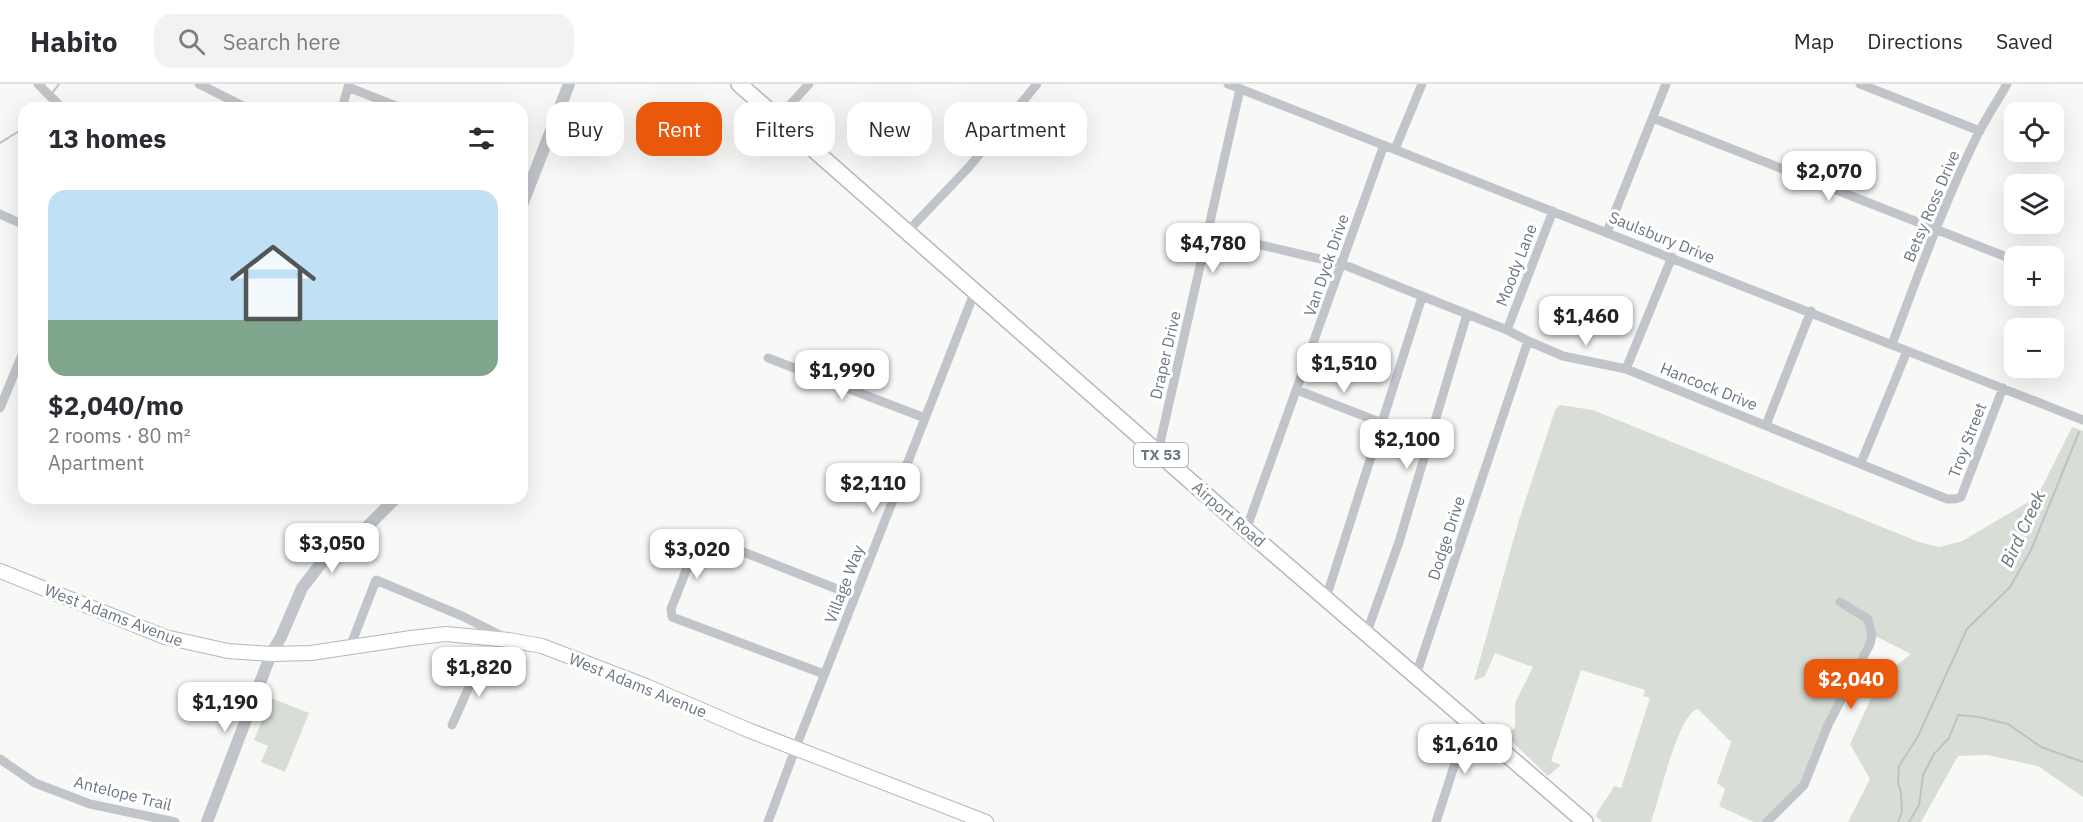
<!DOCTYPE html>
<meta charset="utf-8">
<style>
body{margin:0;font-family:"IBM Plex Sans",sans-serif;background:#f2f2f3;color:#2b2b33;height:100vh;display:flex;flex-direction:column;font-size:22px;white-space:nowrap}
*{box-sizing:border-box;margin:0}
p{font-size:20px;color:#7c7c81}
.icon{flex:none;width:33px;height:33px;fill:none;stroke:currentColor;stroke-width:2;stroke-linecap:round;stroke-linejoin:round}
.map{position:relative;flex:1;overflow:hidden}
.sheet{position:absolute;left:18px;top:18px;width:510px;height:402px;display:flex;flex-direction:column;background:#fff;border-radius:18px;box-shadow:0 6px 24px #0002}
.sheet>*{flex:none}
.banner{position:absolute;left:546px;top:18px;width:570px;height:54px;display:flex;gap:12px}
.fabs{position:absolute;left:2004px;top:18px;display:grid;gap:12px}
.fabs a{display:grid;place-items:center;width:60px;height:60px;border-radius:12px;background:#fff;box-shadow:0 6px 24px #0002;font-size:30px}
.price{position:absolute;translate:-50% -51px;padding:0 14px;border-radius:12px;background:#fff;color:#222;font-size:20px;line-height:39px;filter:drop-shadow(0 2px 3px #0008)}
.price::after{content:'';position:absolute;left:50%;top:36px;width:18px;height:14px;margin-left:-9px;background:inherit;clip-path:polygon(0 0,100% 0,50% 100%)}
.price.current{background:#ea580c;color:#fff}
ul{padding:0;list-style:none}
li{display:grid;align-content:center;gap:12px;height:318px;padding:0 30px}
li+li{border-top:2px solid #e1e1e2}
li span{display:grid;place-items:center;height:186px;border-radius:18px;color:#555}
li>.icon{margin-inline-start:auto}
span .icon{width:108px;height:108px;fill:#fffc;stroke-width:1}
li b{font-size:26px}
h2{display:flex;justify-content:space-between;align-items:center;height:72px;padding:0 30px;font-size:26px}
.pill{padding:0 21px;border-radius:18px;background:#fff;box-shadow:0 6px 24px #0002;font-size:21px;line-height:54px}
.pill.current{background:#ea580c;color:#fff}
header{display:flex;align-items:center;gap:36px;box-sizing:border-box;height:84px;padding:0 30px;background:#fff;border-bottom:2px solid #e1e1e2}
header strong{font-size:28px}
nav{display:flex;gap:33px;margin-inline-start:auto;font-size:21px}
.search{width:420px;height:54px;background:#f2f2f3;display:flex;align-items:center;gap:15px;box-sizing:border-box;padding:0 21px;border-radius:18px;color:#7c7c81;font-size:22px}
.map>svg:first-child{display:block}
</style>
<header>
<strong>Habito</strong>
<div class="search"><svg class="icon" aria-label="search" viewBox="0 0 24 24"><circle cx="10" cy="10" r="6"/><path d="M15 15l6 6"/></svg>Search here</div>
<nav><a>Map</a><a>Directions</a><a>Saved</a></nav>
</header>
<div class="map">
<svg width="2083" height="738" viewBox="0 0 2083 738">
<rect width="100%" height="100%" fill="#f8f9f7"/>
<!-- green -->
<path fill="#d8ddd6" d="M1560,321L1593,326L1919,458L1939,463L1962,457L2037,413L2072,343L2083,347V713L2038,682L1987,671L1958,672L1921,738H1848L1870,695L1850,660L1881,593L1911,570L1873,551L1804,701L1767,738H1754L1719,722L1725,705L1717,699L1731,658L1698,625C1678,629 1659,717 1651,738H1602L1596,732C1599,723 1609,713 1614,702L1621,704L1650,614L1643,612L1645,606L1581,586L1551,677L1561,681L1548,692L1505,651L1515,644V619L1533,583L1495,569L1485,592L1474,597L1519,436L1555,326Z
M271,614L309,629L285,688L261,678L268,662L254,656Z"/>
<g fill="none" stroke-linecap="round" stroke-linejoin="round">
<!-- stream -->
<path stroke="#bbc3c8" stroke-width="2" d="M53,8L59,0
M40,24L42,22
M0,59L24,44
M1898,738L1902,728L1901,708L1898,699L1899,682L1917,654L1967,545L2010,503L2031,466L2079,348
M1909,738L1919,721L1923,691L1934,670L1949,654L1958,631L1979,633L2008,640L2041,663L2083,678"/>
<defs>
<path id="secondary" d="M0,487L165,553L228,567L271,570L311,569L411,554L446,550L509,556L542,562L646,602L748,646L986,738"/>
<path id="primary" d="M739,0L1246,446L1585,738"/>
</defs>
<!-- secondary casing -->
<use href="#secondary" stroke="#b3b8bc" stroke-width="16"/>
<!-- primary casing -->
<use href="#primary" stroke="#b4b8bc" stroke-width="18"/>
<!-- minor -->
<path stroke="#c1c4c8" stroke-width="9" d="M38,0L62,24
M199,0L247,24
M1228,0L2083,336
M1860,0L1980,47
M348,3L401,24
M342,24L349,0
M778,34L809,0
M1653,34L2014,176
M1395,65L1422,0
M0,130L24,141
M907,148L969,83L1037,0
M1607,148L1666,0
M1209,149L1342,180L1507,246L1528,257L1563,272L1626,285L1947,415H1955L1961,413L2003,304
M1507,246L1553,127
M1892,260C1919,189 1945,116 1979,48C1988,31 1998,16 2007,0
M768,274L925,334
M1626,285L1672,173
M1297,306L1382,339
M0,324L24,266
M1766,341L1811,227
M1158,368L1240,5
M1861,379L1907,267
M1246,446L1384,61
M1326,514L1422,213
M1367,548L1399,458L1467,230
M350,563L376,496L462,532L502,552
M824,590L672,533L671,525L698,456L705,453L855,512
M1416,591L1528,257
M452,641L481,576
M0,675L35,699L90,720L175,738
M768,738L796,663L975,207
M1436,738L1469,636
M1767,738L1804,701L1828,641L1870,560L1872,551L1868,535L1840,518"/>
<!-- tertiary -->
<path stroke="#c1c4c8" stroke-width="12" d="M522,121L569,0
M207,738L271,570L281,553L302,504L326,473L367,443L396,414"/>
<!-- secondary -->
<use href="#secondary" stroke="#fff" stroke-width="14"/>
<!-- primary -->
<use href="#primary" stroke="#fff" stroke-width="15"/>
</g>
<g text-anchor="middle" stroke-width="6" stroke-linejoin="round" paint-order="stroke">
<!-- shield labels -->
<rect fill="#fff" stroke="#97a0a9" stroke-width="1.5" x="1134" y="359" width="54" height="24" rx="4.5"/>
<g font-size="15" font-weight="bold" fill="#6b7784">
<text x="1161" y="376">TX 53</text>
</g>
<!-- street labels -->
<g font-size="16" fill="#6b7784" stroke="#fff">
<text transform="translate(1931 122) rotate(-67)" y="6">Betsy Ross Drive</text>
<text transform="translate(1662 153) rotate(22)" y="6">Saulsbury Drive</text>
<text transform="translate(1326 181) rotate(-71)" y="6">Van Dyck Drive</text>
<text transform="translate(1516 181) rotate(-69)" y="6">Moody Lane</text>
<text transform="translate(1165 271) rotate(-77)" y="6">Draper Drive</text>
<text transform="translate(1709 302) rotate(22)" y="6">Hancock Drive</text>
<text transform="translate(1967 356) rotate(-69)" y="6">Troy Street</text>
<text transform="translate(1229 430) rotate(41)" y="6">Airport Road</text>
<text transform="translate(1446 454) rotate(-72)" y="6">Dodge Drive</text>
<text transform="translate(844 500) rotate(-69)" y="6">Village Way</text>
<text transform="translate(114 531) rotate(21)" y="6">West Adams Avenue</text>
<text transform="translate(638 601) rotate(22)" y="6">West Adams Avenue</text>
<text transform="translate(123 709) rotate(14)" y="6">Antelope Trail</text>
</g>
<!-- water labels -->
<g font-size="18" font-style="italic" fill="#67777f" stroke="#fff">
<text transform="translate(2023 445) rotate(-65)" y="6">Bird Creek</text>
</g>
</g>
</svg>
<div class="fabs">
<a><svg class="icon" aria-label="locate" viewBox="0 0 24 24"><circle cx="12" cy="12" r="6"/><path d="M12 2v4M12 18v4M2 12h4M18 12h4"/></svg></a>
<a><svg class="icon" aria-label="layers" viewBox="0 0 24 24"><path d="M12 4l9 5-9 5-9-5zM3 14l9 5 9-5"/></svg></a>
<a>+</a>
<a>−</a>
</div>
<b class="price" style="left:1829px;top:118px">$2,070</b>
<b class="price" style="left:1213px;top:190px">$4,780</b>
<b class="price" style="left:1586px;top:263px">$1,460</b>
<b class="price" style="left:1344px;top:310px">$1,510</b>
<b class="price" style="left:842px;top:317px">$1,990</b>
<b class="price" style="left:1407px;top:386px">$2,100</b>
<b class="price" style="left:873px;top:430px">$2,110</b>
<b class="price" style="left:332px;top:490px">$3,050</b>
<b class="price" style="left:697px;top:496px">$3,020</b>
<b class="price" style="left:479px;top:614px">$1,820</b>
<b class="price current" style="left:1851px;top:626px">$2,040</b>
<b class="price" style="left:225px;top:649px">$1,190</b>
<b class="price" style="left:1465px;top:691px">$1,610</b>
<div class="banner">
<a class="pill">Buy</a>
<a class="pill current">Rent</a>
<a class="pill">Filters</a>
<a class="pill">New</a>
<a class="pill">Apartment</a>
</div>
<section class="sheet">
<h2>13 homes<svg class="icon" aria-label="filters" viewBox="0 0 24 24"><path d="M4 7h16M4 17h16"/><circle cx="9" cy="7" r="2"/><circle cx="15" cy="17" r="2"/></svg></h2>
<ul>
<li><span style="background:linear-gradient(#bfe0f5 70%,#7fa58c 0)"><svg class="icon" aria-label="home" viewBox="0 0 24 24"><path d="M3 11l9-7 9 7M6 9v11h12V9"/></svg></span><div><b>$2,040/mo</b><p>2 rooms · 80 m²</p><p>Apartment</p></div></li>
</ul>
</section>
</div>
